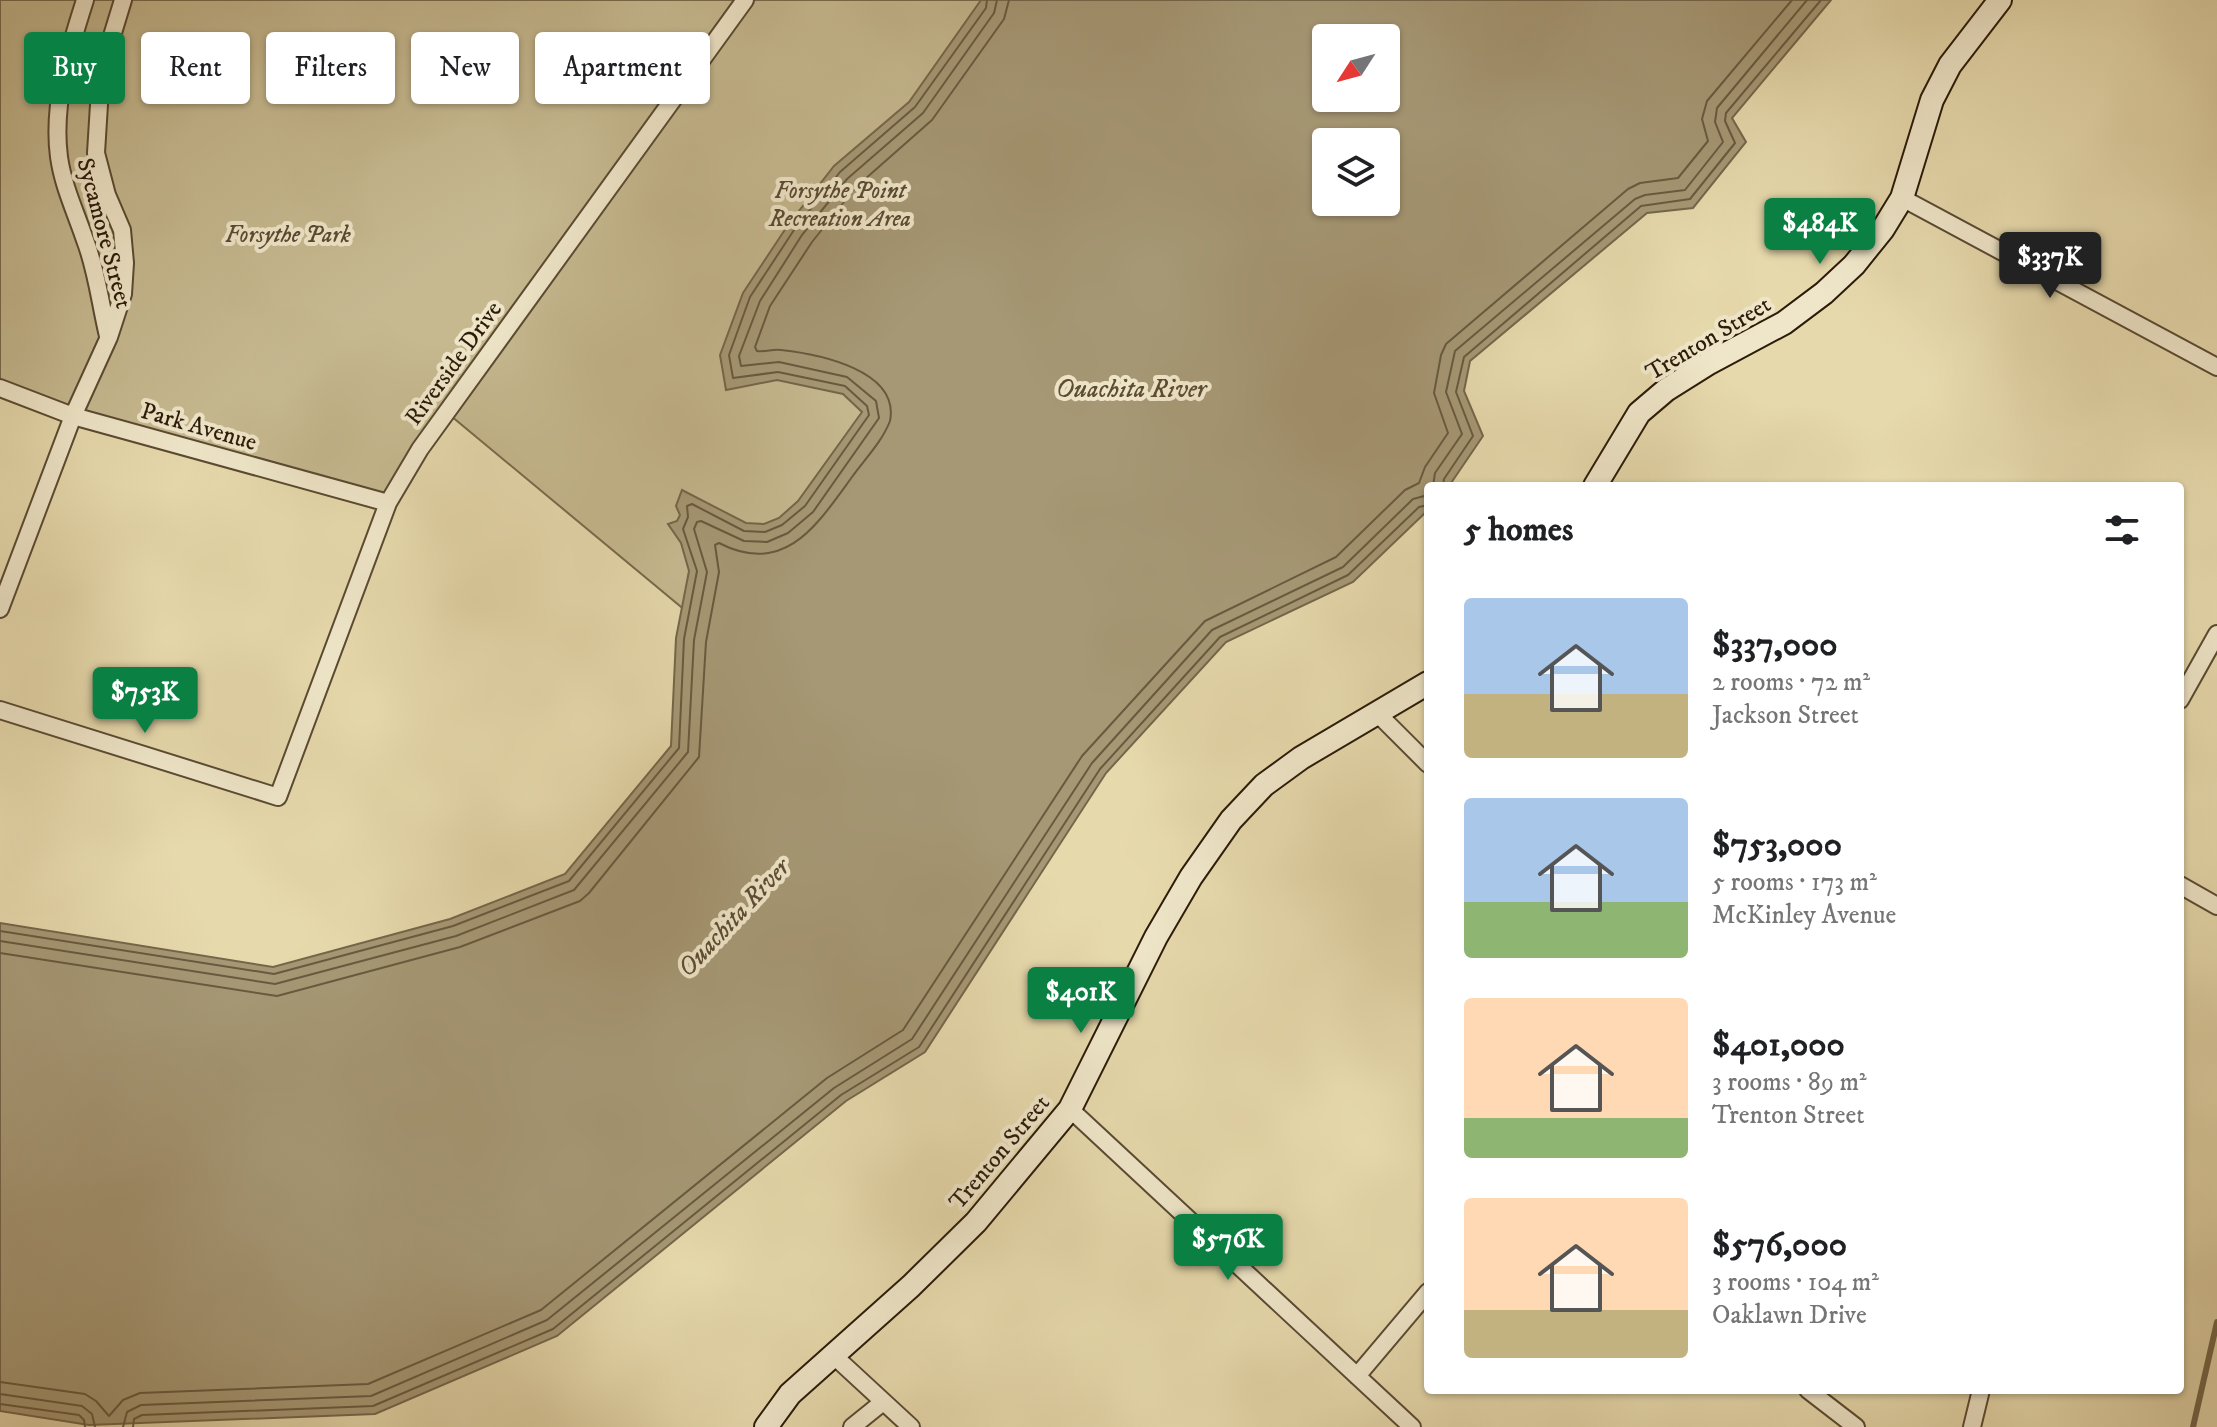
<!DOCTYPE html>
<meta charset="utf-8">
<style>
body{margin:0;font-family:"IM FELL DW Pica",serif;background:#f2f2f2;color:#202124;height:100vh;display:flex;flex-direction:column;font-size:30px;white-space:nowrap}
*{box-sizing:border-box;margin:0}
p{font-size:26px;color:#757577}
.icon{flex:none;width:44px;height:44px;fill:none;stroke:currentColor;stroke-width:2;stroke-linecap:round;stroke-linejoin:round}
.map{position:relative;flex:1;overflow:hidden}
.sheet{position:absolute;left:1424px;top:482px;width:760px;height:912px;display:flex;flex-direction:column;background:#fff;border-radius:8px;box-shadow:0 2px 6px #0004}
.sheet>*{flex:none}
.top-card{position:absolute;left:24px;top:32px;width:760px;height:72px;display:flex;gap:16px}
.needle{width:52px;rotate:234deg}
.fabs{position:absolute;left:1312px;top:24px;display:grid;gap:16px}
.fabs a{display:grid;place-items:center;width:88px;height:88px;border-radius:8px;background:#fff;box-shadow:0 2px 6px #0004;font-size:40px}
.price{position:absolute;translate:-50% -68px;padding:0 18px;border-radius:8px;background:#0b8043;color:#fff;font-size:26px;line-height:52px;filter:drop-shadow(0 2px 4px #0008)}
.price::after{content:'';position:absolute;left:50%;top:48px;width:24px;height:18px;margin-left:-12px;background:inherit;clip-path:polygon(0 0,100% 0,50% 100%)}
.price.current{background:#222;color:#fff}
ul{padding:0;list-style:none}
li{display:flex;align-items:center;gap:24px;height:200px;padding:0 40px}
li span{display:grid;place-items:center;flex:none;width:224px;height:160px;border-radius:8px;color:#555}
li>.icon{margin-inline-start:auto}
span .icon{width:96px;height:96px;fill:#fffc;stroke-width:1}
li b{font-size:34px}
h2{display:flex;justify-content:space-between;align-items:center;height:96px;padding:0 40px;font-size:34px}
.pill{padding:0 28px;border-radius:8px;background:#fff;box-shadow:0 2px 6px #0004;font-size:28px;line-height:72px}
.pill.current{background:#0b8043;color:#fff}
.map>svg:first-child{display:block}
</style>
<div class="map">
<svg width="2217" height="1427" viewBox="0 0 2217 1427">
<rect width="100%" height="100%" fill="#e6d9ac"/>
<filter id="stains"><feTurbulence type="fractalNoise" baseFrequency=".0025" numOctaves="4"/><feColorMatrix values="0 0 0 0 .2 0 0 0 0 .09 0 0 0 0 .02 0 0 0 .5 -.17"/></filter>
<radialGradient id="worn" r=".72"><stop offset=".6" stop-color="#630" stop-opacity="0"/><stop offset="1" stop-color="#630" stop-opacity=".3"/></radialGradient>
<!-- green -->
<path fill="#c6b990" stroke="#786a4c" stroke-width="2" d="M0,0H1248L733,650L451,416L388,503L0,389Z"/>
<!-- water -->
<path fill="#a69875" stroke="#75664a" stroke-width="2" fill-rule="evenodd" d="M981,0H1831L1732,118L1746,142L1693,208L1647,213L1470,361L1464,391L1483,436L1449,486H1428V510L1353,582L1226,642L1106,773L925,1052L846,1101L557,1336L375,1414L89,1425L0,1411V923L273,967L450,919L565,874L671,746L676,638L689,571L681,543L668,524L677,521L680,515L676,506L682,490L746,523L764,524L779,518L798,501L862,412L843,394L777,380L726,390L720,355L743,293L788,225L834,166L909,102ZM1326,38H1386V98H1326ZM1326,142H1386V202H1326Z"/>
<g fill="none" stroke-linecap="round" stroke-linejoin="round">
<!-- shore -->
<path stroke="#685a3f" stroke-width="2" d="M1433,486L1435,473L1462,434L1446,392L1455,351L1635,199L1645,195L1685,190L1723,142L1715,122L1717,108L1807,0
M1443,486L1444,479L1473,436L1456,392L1464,357L1641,206L1690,199L1735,143L1725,121L1726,113L1821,0
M0,931L274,974L453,926L569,881L679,748L684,639L697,571L683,529L688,517L687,506L692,504L744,531L765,532L782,525L805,506L869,415L867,406L845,386L778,372L733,378L729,355L750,297L794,230L840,172L915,107L986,8L987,0
M0,941L275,984L456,936L574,890L688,752L694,640L707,572L694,529L697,522L701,521L744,541L767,542L788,533L813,512L879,418L876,401L847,377L779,362L741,366L739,356L760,301L802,235L847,179L923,113L994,13L997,0
M0,953L277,996L460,947L580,901L589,893L699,757L706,642L719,572L715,545L719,543C785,577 817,525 852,477C864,460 882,442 890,421C900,370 818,354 781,350C773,349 765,352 757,351L755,347L770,306L812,242L856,187L932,120L1004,19L1009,0
M0,1382L85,1394L96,1401L109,1416L123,1400L140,1393L368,1384L541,1310L827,1078L903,1030L1082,756L1205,621L1336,557L1405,490L1419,483L1425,467L1448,433L1434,393L1441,355L1446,344L1628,189L1640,183L1678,178L1708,141L1702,119L1707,101L1792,0
M0,1394L82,1406L92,1414L95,1427
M0,1404L79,1415L84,1420L85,1427
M123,1427L127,1412L141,1405L371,1396L547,1320L834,1088L912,1039L1092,763L1212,630L1343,567L1413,499L1428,495
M133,1427L134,1419L142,1415L373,1406L553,1329L841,1095L919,1047L1100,769L1220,637L1348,575L1419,507L1428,505"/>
<!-- stream -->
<path stroke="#75664a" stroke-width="6" d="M2193,1427L2217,1322"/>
<defs>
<path id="street" d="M85,0C69,50 52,104 59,157C63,186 76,213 85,240C97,271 100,303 108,336
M62,82L99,94
M1902,198L2217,367
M0,388L73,416L388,503
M0,609L73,416L109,337L123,294L125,263L122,230L107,195L96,153L101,72L123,0
M2180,700L2217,634
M0,710L278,797L388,503L420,449L745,0
M1378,714L1428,764
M2180,885L2217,906
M1070,1109L1412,1427
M833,1355L911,1427
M1357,1376L1428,1292
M1808,1390L1856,1427
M852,1427L883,1402
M1972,1427L1981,1390"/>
<path id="secondary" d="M1595,486L1639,413L1666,390L1709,363L1784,323L1824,293L1854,265L1883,229L1902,198L1932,100L1950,65L2000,0
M766,1427L790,1394L911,1286L976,1222L1070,1109L1156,937L1191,877L1231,820L1264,785L1301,758L1428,683"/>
</defs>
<!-- street casing -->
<use href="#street" stroke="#5a4a32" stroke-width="20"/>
<!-- secondary casing -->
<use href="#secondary" stroke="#2b1b09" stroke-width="26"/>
<!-- street -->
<use href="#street" stroke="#efe6c9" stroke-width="16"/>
<!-- secondary -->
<use href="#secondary" stroke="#efe6c9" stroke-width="22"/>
</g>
<g text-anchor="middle" stroke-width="8" stroke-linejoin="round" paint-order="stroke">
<!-- park labels -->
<g font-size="24" font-style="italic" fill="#5a4a32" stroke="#efe6c9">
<text x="840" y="198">Forsythe Point<tspan x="840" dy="28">Recreation Area</tspan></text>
<text x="288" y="242">Forsythe Park</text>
</g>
<!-- street labels -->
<g font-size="24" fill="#2b1b09" stroke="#efe6c9">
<text transform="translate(105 233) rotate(75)" y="8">Sycamore Street</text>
<text transform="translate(1708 338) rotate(-31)" y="8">Trenton Street</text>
<text transform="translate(453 363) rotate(-54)" y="8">Riverside Drive</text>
<text transform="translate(199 426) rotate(16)" y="8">Park Avenue</text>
<text transform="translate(999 1152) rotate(-50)" y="8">Trenton Street</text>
</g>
<!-- water labels -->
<g font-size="26" font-style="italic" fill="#5c4d34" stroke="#efe6c9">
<text x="1131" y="397">Ouachita River</text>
<text transform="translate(733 917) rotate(-47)" y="9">Ouachita River</text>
</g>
</g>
<rect width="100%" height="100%" filter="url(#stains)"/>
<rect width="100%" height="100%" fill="url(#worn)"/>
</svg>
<div class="fabs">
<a><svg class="needle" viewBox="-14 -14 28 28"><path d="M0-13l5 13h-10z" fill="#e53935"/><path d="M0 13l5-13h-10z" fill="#757577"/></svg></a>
<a><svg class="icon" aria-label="layers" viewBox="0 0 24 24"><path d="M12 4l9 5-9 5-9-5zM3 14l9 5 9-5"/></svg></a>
</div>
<b class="price" style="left:1820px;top:266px">$484K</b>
<b class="price current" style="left:2050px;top:300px">$337K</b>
<b class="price" style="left:145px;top:735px">$753K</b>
<b class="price" style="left:1081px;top:1035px">$401K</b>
<b class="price" style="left:1228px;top:1282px">$576K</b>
<div class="top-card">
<a class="pill current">Buy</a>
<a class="pill">Rent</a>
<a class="pill">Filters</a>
<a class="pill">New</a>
<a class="pill">Apartment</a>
</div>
<section class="sheet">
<h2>5 homes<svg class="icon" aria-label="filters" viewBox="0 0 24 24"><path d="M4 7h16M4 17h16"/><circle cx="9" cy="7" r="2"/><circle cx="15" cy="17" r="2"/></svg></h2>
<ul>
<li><span style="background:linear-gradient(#a9c7e8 60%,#c2b280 0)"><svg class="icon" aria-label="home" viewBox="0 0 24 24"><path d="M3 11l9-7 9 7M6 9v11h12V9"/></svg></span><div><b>$337,000</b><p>2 rooms · 72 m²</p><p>Jackson Street</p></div></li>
<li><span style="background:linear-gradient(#a9c7e8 65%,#8fb573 0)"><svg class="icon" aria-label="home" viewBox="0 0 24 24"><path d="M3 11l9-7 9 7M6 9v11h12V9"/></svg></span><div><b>$753,000</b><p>5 rooms · 173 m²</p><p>McKinley Avenue</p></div></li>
<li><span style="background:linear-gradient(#ffd9b3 75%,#8fb573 0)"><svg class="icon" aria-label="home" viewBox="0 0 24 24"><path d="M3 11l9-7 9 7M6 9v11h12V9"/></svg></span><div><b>$401,000</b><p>3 rooms · 89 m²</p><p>Trenton Street</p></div></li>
<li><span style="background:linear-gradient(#ffd9b3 70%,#c2b280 0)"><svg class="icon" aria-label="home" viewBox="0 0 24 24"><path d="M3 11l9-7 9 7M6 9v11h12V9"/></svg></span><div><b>$576,000</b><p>3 rooms · 104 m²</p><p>Oaklawn Drive</p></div></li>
</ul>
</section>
</div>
